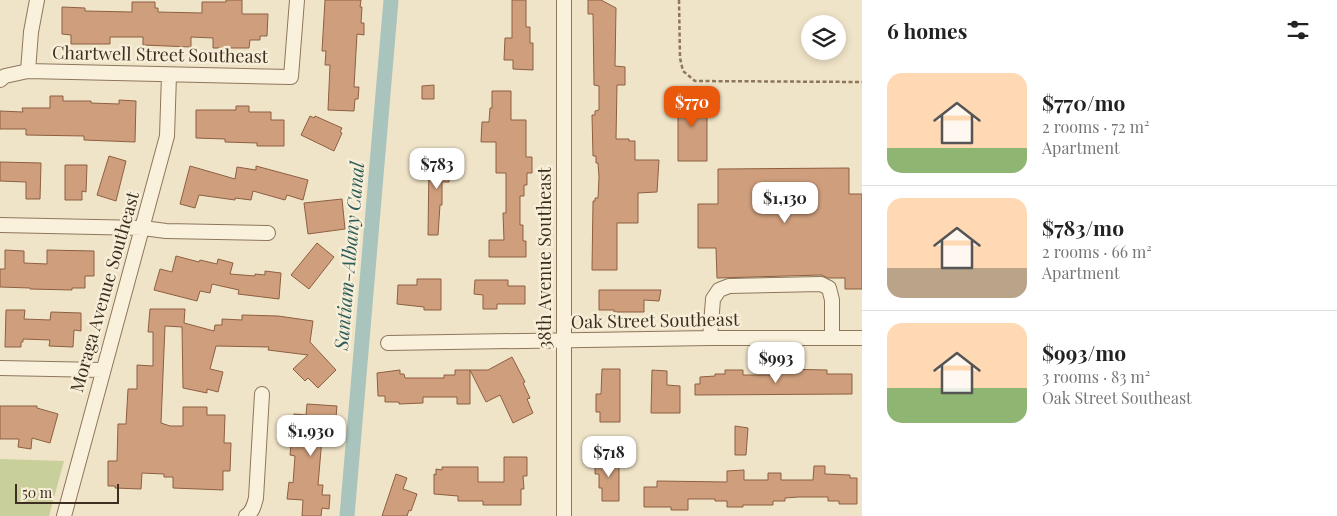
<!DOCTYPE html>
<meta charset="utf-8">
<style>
body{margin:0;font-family:"Playfair Display",serif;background:#f2f2f2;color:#222;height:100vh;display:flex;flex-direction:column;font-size:19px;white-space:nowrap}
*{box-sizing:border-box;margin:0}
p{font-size:16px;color:#767676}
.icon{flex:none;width:28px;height:28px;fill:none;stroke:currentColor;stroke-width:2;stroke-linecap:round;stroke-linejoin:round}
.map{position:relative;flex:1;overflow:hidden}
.side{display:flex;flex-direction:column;background:#fff;width:475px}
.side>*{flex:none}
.tools{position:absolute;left:801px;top:15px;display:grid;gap:10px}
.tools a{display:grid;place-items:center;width:45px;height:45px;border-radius:50%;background:#fff;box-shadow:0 2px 8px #0003;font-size:25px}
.scale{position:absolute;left:15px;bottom:12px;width:104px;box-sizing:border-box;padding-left:5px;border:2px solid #3d2e20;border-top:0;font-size:14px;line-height:18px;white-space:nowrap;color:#3d2e20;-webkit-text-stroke:4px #f7eed8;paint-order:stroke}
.price{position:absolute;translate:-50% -42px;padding:0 11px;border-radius:10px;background:#fff;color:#222;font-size:16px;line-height:32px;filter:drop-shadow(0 1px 2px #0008)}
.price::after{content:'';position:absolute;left:50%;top:30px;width:15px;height:11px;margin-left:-8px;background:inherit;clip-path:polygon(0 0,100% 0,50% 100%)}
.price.current{background:#ea580c;color:#fff}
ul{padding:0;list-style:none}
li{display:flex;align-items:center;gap:15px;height:125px;padding:0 25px}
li+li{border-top:1px solid #e0e0e0}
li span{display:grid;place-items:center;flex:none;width:140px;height:100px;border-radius:15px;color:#555}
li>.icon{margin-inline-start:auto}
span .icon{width:60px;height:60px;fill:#fffc;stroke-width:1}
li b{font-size:21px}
h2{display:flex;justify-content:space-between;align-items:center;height:60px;padding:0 25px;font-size:21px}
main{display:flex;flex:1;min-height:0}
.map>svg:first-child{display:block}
</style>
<main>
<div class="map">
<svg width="862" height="516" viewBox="0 0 862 516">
<rect width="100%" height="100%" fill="#f0e4c8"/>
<!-- green -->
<path fill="#c9cf9b" d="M0,459L64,461L49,516H0Z"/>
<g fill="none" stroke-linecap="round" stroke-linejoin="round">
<!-- canal -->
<path stroke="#a9c4bc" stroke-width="15" d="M347,516L391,0"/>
</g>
<!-- building -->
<path fill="#cf9f7d" stroke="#8d5f41" d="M226,0H242V14H268L267,36H260V40H250L249,48H213V38L191,37V47L143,45V37H110V44H71V35L62,34V7L85,8V11L132,12V2H155V8H158V12L202,13V2H226Z
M325,0H361L360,7H362L361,23H364V35L357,34L354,87H359L358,99H355L354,111L328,110L330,65H325L326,51H322Z
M512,0H526V27H530V43H533V70L513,69V60H504L505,38H512Z
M588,0H601L616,8L615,66L625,67V85H617L616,139H629V141H635V160H659L657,192L638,193V223H617V270H592L593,201H595V198H598L599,177L598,163H596V156H593L592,115H595V111L599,110V86L594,85L593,14H588Z
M434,85V99H422V86Z
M492,91H511V120H526V157H532V173H527V185H524V196H520V225H523V241H526V257H489V240H504L503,213H506V173H496V142H481L482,122H489L490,108H492Z
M50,96H63V101H91V103L119,104V100L136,101L135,142L84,140V136L26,135V129H0V111L23,112L22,108H50Z
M678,96H707V161H678Z
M236,106H249V112H271V120H284V146H257V143L225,142V139L196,138V110H236Z
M310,116L314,118L315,116L342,128L340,132L342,133L334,151L301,135Z
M432,155H449V182H442V205H440L438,235H428L429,163H432Z
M109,156L126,161L116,201L97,195Z
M0,162L41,163L40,199H26V182L0,181Z
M65,165H87L86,192L82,191V200H65Z
M190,166L235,179L237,167L256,170V166L308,180L303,200L287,195L285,200L253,191L251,200L235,198V200L199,195L195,208L180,204Z
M849,168V194H862V289H845V278H828L821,275L717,278L716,248H698V204H718V169Z
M342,199L345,229L308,234L304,203Z
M317,243L334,257L309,289L291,275Z
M5,250L24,251V263L47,264V250L94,251V276H85V288H72V290L30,289V288L0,287V269H5Z
M176,256L199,262L200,260L217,264L218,259L233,263L230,274L255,276V274L265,275V271L281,273L279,299L238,294L239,290L212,284L210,293L200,291L197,301L154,290L160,269L172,272Z
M417,279H441V310H424V307L397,304L398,285H417Z
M475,280H508V286H525V304H497V309H483V295L474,294Z
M599,290H661L659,301L644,300V312H614V310H599Z
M150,309H185L184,323L214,331L215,325H222V319L242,320V315L278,316L313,321L310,342L336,370L318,388L308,378L305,381L293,369L308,355L268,350L269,347L216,346L210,369L223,372L218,392L207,389V393L183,388L182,327L165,326L161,423L170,426H183V407H207V415H225L224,443H231L230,471H223V490L173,488V477H164V474L142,473L141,489L115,488V486H108V461H117L118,424H126L128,389H137V365L153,366V332H148Z
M6,310H25L24,319L50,320L51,312L81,313V331L74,330L73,347L49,346L50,340L23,339V342H21V347H5Z
M512,357L525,382L523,383L530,398L527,399L533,413L513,423L500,395L486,402L470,370V404H457V397H423V403L399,404V402H385V396H378L377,373L400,370V374H404L405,378H444V375H455V370H488Z
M602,369H620V422H600V412H596V394H601Z
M781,369L827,370V374H852V394L695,395V384H700V377L715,376V374H725V370H743V375H781Z
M652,370L667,371V385L680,386V413H651Z
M307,404L337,406L334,439L322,438L318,485H323L322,495H330L329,509L322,508L321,516H302L303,500L287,499L289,482L293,483L295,456L290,455L294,414L306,415Z
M0,406H37V408L58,414L50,443L32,438L31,449L18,447L19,439H0Z
M735,426L748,428L746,455H735Z
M504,457H527V476H523L524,489H521V505H483V501H458V496L434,494V474L436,475V469L442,470V467H478V482H504Z
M595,459H619V501H602V488H599V474H595Z
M814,466H825V474L850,475V478H857V504H839V501H828V497H798L785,498V501H773V505H743V507H727V501H715V499H688V510H671V507H644V487H657V481L727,482V471L744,470V480H768V473H781V480H813Z
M396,474L407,478L403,489L417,494L411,511L409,510L407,516H382Z"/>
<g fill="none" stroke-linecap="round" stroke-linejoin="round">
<defs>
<path id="minor" d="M564,0V516
M28,71L31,32L37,0
M0,80L5,76L28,71L291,77L297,0
M0,225L143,228L166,231L268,233
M710,338L713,299L719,290L729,286L821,284L829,288L832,300V338
M388,343L710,338H862
M0,368L102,370
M64,516L167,136L169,75
M246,516C253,512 254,505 256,498L262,394"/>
</defs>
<!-- minor casing -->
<use href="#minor" stroke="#8d765c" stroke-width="16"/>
<!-- path -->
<path stroke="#8d765c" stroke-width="2.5" stroke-dasharray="4 2.5" stroke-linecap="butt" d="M679,0L680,58L683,71L695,81L862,82"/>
<!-- minor -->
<use href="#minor" stroke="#faf1dc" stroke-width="14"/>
</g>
<g text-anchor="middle" stroke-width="5" stroke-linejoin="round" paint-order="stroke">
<!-- street labels -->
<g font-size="18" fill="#3d2e20" stroke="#f7eed8">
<text transform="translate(160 55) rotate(1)" y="6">Chartwell Street Southeast</text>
<text transform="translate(545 258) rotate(-90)" y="6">38th Avenue Southeast</text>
<text transform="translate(105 292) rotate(-74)" y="6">Moraga Avenue Southeast</text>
<text transform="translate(655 321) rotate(-1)" y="6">Oak Street Southeast</text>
</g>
<!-- water labels -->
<g font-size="19" font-style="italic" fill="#2f5d5a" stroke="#f7eed8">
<text transform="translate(349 256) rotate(-85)" y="7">Santiam-Albany Canal</text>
</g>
</g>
</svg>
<div class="tools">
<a><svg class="icon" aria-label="layers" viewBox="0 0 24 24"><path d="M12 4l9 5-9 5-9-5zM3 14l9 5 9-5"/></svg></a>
</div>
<div class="scale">50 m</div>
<b class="price current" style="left:692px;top:128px">$770</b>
<b class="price" style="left:437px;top:190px">$783</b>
<b class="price" style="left:785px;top:224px">$1,130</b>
<b class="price" style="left:776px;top:384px">$993</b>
<b class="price" style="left:311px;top:457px">$1,930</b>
<b class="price" style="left:609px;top:478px">$718</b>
</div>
<section class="side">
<h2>6 homes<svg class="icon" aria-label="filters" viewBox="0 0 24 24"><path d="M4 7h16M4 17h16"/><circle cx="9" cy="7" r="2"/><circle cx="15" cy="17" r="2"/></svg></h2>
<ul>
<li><span style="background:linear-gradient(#ffd9b3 75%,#8fb573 0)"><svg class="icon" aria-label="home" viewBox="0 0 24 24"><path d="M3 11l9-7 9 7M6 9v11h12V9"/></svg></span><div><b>$770/mo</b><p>2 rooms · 72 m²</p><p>Apartment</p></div></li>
<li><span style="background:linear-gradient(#ffd9b3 70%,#b9a48a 0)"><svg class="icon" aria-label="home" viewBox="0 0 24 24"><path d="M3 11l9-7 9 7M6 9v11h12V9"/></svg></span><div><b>$783/mo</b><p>2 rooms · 66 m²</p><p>Apartment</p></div></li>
<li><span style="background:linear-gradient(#ffd9b3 65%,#8fb573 0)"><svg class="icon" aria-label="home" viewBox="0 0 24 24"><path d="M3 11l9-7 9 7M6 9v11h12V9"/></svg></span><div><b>$993/mo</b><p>3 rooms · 83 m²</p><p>Oak Street Southeast</p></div></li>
</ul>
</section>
</main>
